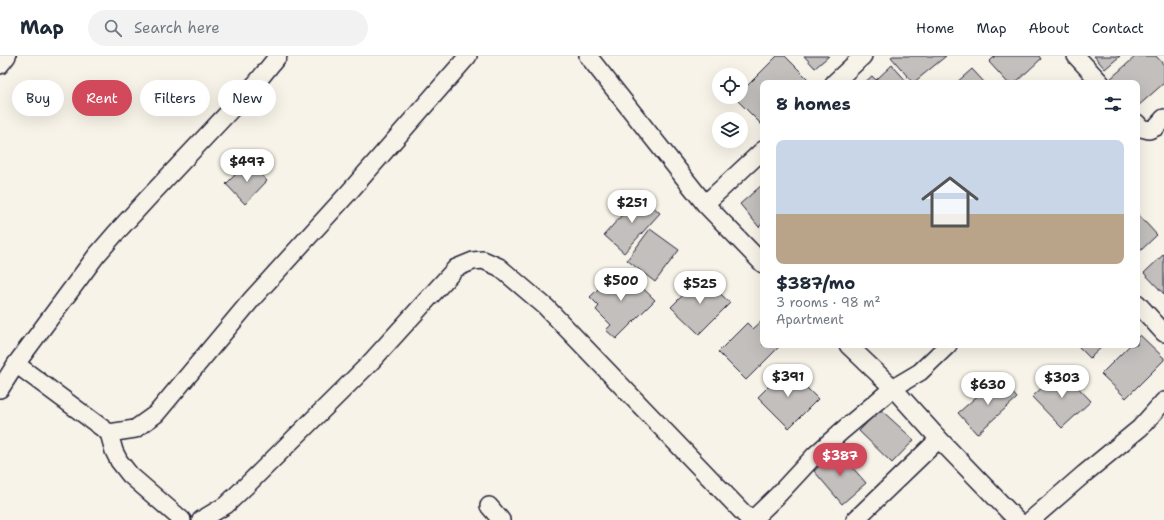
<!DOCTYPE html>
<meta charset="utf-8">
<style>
body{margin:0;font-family:"Shantell Sans",sans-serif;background:#f2f2f3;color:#1f2937;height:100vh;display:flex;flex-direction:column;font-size:15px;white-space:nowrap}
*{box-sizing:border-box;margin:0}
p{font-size:13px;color:#747a83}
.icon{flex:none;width:22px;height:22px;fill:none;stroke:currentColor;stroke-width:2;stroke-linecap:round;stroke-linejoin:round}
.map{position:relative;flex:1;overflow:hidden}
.side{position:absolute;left:760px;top:24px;width:380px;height:268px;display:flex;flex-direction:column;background:#fff;border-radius:8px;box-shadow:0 4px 16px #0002}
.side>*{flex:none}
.hud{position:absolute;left:12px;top:24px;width:380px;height:36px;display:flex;gap:8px}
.tools{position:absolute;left:712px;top:12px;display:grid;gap:8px}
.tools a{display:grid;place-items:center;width:36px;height:36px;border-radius:50%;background:#fff;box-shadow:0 4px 16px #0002;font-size:20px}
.price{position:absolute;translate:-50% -34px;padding:0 9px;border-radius:14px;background:#fff;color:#222;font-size:13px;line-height:26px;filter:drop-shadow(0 1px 2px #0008)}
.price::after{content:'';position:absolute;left:50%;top:24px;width:12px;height:9px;margin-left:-6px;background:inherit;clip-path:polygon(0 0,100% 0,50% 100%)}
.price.active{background:#d1495b;color:#fff}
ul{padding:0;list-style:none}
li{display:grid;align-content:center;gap:8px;height:212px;padding:0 16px}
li+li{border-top:1px solid #e0e1e3}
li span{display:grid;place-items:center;height:124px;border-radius:8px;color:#555}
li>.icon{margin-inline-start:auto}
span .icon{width:72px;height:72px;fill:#fffc;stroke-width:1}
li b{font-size:17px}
h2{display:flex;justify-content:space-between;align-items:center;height:48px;padding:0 16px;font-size:17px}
.chip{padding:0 14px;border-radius:18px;background:#fff;box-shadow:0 4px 16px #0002;font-size:14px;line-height:36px}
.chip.active{background:#d1495b;color:#fff}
header{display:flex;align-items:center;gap:24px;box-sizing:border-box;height:56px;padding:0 20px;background:#fff;border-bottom:1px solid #e0e1e3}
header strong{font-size:19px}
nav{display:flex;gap:22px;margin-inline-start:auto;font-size:14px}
.search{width:280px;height:36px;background:#f2f2f3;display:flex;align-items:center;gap:10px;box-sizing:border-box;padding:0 14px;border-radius:22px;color:#747a83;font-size:15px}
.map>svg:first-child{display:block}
</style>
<header>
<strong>Map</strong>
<div class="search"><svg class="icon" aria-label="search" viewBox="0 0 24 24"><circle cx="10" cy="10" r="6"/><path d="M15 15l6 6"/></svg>Search here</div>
<nav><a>Home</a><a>Map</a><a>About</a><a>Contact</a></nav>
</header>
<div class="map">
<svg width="1164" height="464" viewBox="0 0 1164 464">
<rect width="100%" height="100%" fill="#f7f3e8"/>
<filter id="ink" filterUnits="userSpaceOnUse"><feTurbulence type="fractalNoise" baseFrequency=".025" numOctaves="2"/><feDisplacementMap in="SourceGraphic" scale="8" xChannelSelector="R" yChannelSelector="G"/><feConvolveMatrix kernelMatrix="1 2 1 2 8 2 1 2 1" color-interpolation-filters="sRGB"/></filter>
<g filter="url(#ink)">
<!-- building -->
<path fill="#c2bfbd" stroke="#22223b" d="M777,0H785L808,23L804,27H763V67L762,69L735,42L741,41V36Z
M804,0H829L815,12Z
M893,0H946L913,27L891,1Z
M995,0H1039L1041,3L1015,27H1008L989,6Z
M1094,0H1120L1105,13Z
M1136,0H1156L1164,9V27L1137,51V27H1111L1109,24Z
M892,9L908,27H864L872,20L876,24Z
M972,13L985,27H956Z
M249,105L267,125L245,148L226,128Z
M763,128V167L759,171L740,148Z
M640,139L660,157L624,197L604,179Z
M1137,157L1157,179L1137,198Z
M650,173L679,194L655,226L627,204Z
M1164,198V238L1144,217Z
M621,211L655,244L616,283L606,274L611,269L596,254L599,250L590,241Z
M702,220L730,247L699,278L671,251Z
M763,264V289H781L746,324L718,296L747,267L753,273Z
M1140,279L1164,302V304L1126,342L1101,318L1130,289H1137V282Z
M1077,289H1104L1090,302Z
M787,312L818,343L789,372L758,341Z
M1061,314L1091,345L1062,372L1032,341Z
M999,321L1017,342L977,378L958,357Z
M880,353L914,384L892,407L859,375Z
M838,395L866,427L842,448L814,415Z"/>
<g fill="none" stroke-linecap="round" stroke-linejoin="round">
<defs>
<path id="minor" d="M588,0L705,148L763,208
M1076,0L1101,27
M0,9L7,0
M834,27L863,0
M1137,67L1141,72L1149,74L1156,71L1164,62
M705,148L763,94
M1137,247L1164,277
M848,289L893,332L939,383L1017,464
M16,308L109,377L114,395L119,405L130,419L182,464
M0,333L16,308L96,200L115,178L147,143L257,26L278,0
M109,377L135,373L156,358L252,243L351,134L468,0
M489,450L501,464
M201,464L226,449L248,428L369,308L456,212L473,205L483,204L499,211L546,251L750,464
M752,464L777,440L815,399L843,374L893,332L920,316L948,289
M855,464L939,383
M1031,464L1084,418L1140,372L1164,345"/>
</defs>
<!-- minor casing -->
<use href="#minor" stroke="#22223b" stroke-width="20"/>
<!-- minor -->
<use href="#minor" stroke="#f7f3e8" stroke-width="17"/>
</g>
</g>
</svg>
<div class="tools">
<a><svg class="icon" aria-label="locate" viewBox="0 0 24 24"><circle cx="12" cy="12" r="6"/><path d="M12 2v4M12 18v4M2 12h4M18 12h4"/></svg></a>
<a><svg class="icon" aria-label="layers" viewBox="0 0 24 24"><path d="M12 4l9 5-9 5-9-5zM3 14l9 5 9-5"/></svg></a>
</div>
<b class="price" style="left:247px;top:127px">$497</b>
<b class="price" style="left:632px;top:168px">$251</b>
<b class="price" style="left:621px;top:246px">$500</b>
<b class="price" style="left:700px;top:249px">$525</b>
<b class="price" style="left:788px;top:342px">$391</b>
<b class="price" style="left:1062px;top:343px">$303</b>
<b class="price" style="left:988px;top:350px">$630</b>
<b class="price active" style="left:840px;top:421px">$387</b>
<div class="hud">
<a class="chip">Buy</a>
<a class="chip active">Rent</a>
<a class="chip">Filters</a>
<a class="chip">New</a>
</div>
<section class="side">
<h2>8 homes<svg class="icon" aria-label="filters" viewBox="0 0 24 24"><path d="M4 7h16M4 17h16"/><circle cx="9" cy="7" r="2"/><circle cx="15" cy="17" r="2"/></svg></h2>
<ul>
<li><span style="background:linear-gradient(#c9d6e8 60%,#b9a48a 0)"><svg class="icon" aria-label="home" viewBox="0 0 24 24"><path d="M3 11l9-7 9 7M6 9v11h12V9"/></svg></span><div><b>$387/mo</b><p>3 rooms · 98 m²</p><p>Apartment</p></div></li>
</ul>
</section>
</div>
